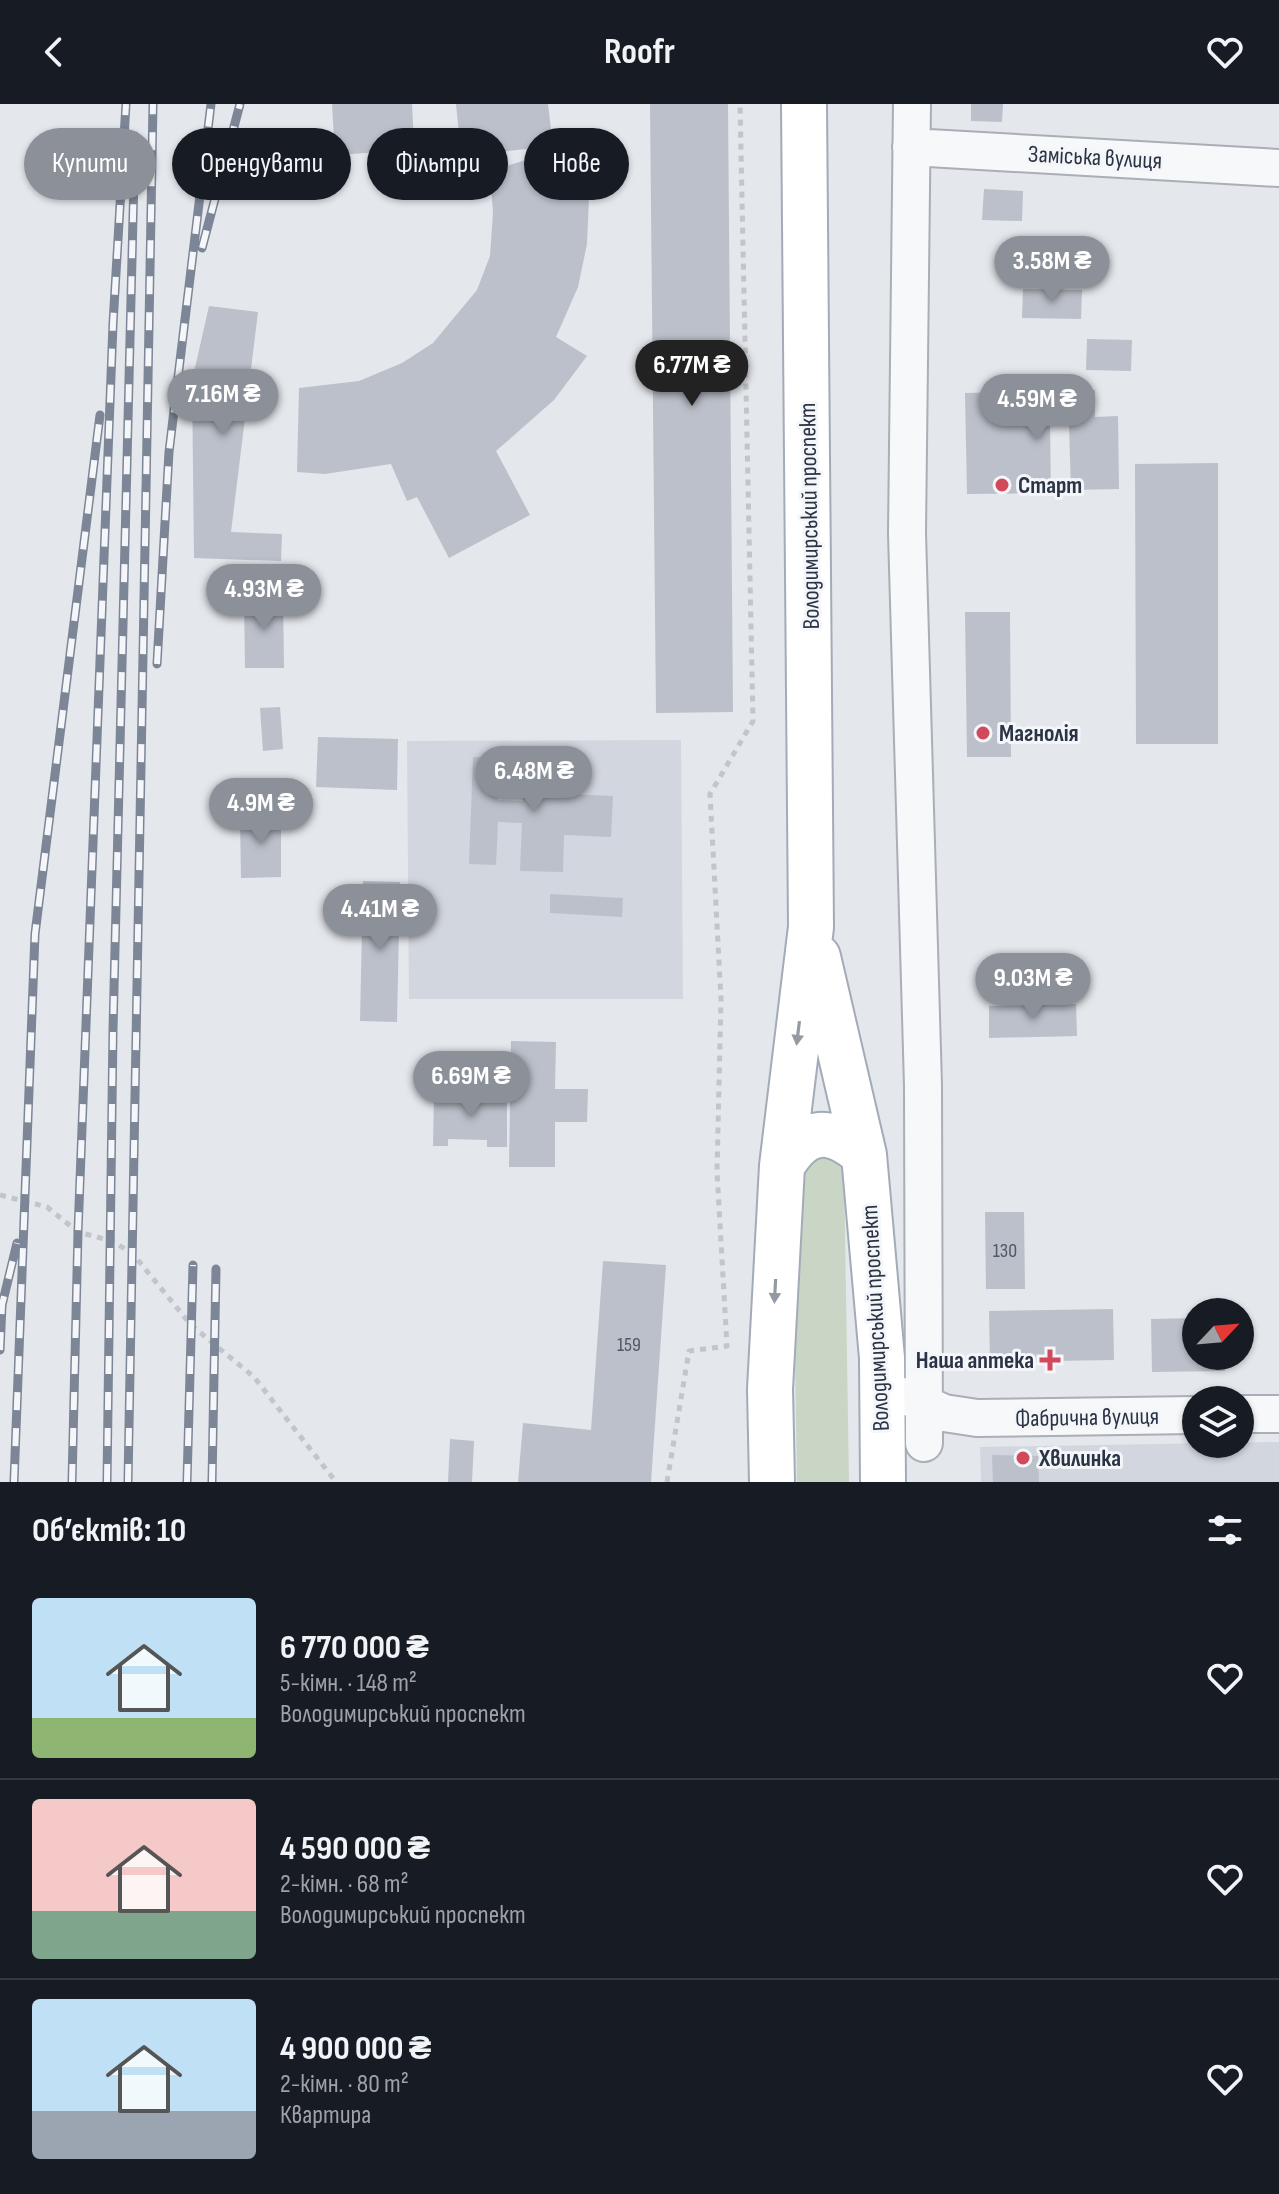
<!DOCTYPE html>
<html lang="uk">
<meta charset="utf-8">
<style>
body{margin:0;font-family:"Sofia Sans Condensed",sans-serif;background:#20242c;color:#f1f3f6;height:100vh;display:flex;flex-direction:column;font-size:30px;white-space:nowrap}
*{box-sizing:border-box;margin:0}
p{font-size:26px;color:#9ea1a6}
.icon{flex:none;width:44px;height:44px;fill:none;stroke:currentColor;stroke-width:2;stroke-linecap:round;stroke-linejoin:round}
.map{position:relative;height:1378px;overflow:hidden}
.side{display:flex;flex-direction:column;background:#171b24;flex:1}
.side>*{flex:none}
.hud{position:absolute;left:24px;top:24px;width:800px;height:72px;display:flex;gap:16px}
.needle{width:52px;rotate:64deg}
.buttons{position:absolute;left:1182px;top:1194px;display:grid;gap:16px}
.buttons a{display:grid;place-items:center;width:72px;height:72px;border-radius:50%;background:#171b24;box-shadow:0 2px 6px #0004;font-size:40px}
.price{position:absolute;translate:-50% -68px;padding:0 18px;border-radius:28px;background:#8c9099;color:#fff;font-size:26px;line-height:52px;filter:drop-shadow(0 2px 4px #0008)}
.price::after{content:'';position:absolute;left:50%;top:48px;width:24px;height:18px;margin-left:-12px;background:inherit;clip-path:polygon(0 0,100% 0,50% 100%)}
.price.active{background:#222;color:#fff}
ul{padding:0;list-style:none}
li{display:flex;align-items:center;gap:24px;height:200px;padding:0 32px}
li+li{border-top:2px solid #363941}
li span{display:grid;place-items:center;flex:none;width:224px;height:160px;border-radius:8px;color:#555}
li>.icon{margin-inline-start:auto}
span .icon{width:96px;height:96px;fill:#fffc;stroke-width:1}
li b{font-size:34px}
h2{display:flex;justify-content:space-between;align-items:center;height:96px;padding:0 32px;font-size:34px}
.tag{padding:0 28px;border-radius:36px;background:#171b24;box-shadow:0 2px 6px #0004;font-size:28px;line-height:72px}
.tag.active{background:#8c9099;color:#fff}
header{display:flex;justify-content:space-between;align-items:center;height:104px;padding:0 32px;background:#171b24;font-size:36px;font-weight:700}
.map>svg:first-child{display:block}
</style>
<header><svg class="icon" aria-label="back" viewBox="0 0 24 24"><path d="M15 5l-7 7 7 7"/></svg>Roofr<svg class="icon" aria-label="heart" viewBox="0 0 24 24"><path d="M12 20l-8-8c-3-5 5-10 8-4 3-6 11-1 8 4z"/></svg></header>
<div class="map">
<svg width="1279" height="1378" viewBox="0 0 1279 1378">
<rect width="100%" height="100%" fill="#e4e7ec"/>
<!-- built -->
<path fill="#d2d6de" d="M681,636L683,895H409L407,637Z
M1279,1338V1378H981L980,1343Z"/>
<!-- green -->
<path fill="#c9d6c5" d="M817,1042L844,1064L849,1378H797L792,1060Z"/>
<!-- building -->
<path fill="#bbc0ca" d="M332,0H412L415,58L383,60L382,48L335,51Z
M456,0H548L553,42L461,52Z
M650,0H728L733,608L656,609Z
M971,0H1003L1002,18L971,17Z
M578,40L589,94L587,140L578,183L556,233L587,252L554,296L496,347L530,411L449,454L417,393L407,397L391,360L325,370L297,368L299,284L359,277L402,259L433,239L477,186L490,152L493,109L490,67Z
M984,85L1023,87L1022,117L982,116Z
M1023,185L1082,186L1081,215L1022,214Z
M209,202L258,208L231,428L282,430L281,457L194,454L192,277Z
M1087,235L1132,236L1131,267L1086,266Z
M1095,286V313L1118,312L1119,385L1071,386L1069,321L1082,320H1050L1051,389L967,390L965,289Z
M1218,359V640H1136L1135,360Z
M283,491L284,564H245L244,492Z
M965,508H1010L1011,653H967Z
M280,603L283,645L263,647L260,604Z
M318,633L398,635L397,686L316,683Z
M473,653L499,654L498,696L523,697L524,653L567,655L565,690L613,692L611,733L564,731L563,768L520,767L522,719L498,718L496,761L469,760Z
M281,710V773L241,774L240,711Z
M363,777L400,778L397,918L360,917Z
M550,790L623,794L622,813L550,809Z
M1076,900L1077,932L989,934V902Z
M511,937L556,938L555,985H588L587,1018H555V1063H509Z
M434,991L507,992V1043H487V1036L448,1035V1042H433Z
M985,1108H1024L1025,1185H986Z
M603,1157L666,1161L651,1378H518L523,1319L591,1326Z
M1113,1205L1114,1256L990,1258L989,1207Z
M1196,1214V1252H1225V1267L1152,1268L1151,1215Z
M450,1335L474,1337L472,1378H448Z
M992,1351L1038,1352L1039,1378H993Z"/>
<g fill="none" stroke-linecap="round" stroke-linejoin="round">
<defs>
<path id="minor" d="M912,0L907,429L923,981L924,1339
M911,43L1279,64
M906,1292L944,1309L977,1314L1196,1311
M1240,1310H1279"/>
<path id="major" d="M818,853L864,1051
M782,1062C806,1022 831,1023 864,1051L882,1254L883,1378
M772,1378L770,1285L782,1062L811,823L804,0"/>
</defs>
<!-- minor casing -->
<use href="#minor" stroke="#a9aeb7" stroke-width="40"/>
<!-- major casing -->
<use href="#major" stroke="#a3abb8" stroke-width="48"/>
<!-- path -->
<path stroke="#c2c5cb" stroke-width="5" stroke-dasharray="6 6" stroke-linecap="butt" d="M0,1091L47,1103L78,1128L112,1137L133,1150L191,1221L254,1273L336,1378
M667,1378L689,1247L727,1242L717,1068L721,895L710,690L753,617L740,0"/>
<!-- minor -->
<use href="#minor" stroke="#f7f8fa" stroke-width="36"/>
<!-- major -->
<use href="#major" stroke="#fff" stroke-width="44"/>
<defs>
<path id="rail" d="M202,144L240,0
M157,560L169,348L211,0
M0,1246L2,1201L17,1139
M14,1378L35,830L100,311
M72,1378L78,1128L113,220L126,0
M107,1378L113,926L135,32
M128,1378L153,0
M187,1378L193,1161
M212,1378L216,1165"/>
</defs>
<!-- rail casing -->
<use href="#rail" stroke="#7d8696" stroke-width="9"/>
<!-- rail -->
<use href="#rail" stroke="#f4f6f9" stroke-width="6" stroke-dasharray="18" stroke-linecap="butt"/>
</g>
<!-- one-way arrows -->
<defs><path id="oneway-solid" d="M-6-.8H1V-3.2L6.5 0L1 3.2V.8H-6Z" transform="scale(2)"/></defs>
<g fill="#959aa2">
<use href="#oneway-solid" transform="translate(798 929) rotate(97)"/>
<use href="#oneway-solid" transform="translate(775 1187) rotate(93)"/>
</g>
<!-- markers -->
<g fill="#d1495b" stroke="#f4f6f9" stroke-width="3">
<circle cx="1002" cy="381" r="8"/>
<circle cx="983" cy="629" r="8"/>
<path d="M1046 1244h8v8h8v8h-8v8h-8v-8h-8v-8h8z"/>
<circle cx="1023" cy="1354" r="8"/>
</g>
<g text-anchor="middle" stroke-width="6" stroke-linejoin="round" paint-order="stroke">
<!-- number labels -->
<g font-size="20" fill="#4f5766">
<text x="1005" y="1153">130</text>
<text x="629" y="1247">159</text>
</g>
<!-- street labels -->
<g font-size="24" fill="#2b3445" stroke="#f4f6f9">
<text transform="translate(1095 53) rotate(3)" y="8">Заміська вулиця</text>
<text transform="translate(809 412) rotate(-91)" y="8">Володимирський проспект</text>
<text transform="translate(875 1214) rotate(-93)" y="8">Володимирський проспект</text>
<text transform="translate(1087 1313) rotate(-1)" y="8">Фабрична вулиця</text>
</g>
<!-- poi labels -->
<g font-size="24" font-weight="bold" fill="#2b3445" stroke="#f4f6f9" text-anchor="start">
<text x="1018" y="389">Старт</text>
<text x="999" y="637">Магнолія</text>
<text x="1034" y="1264" text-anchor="end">Наша аптека</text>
<text x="1039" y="1362">Хвилинка</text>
</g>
</g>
</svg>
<div class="buttons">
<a><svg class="needle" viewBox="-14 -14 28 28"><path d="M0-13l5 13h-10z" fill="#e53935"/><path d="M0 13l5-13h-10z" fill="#9ea1a6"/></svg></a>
<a><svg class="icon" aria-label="layers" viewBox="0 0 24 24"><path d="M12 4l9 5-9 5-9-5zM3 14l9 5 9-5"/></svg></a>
</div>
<b class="price" style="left:1052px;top:200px">3.58M ₴</b>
<b class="price active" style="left:692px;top:304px">6.77M ₴</b>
<b class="price" style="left:223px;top:333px">7.16M ₴</b>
<b class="price" style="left:1037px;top:338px">4.59M ₴</b>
<b class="price" style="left:264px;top:528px">4.93M ₴</b>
<b class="price" style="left:534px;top:710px">6.48M ₴</b>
<b class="price" style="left:261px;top:742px">4.9M ₴</b>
<b class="price" style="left:380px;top:848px">4.41M ₴</b>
<b class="price" style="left:1033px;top:917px">9.03M ₴</b>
<b class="price" style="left:471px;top:1015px">6.69M ₴</b>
<div class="hud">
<a class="tag active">Купити</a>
<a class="tag">Орендувати</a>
<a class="tag">Фільтри</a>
<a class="tag">Нове</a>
</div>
</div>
<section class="side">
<h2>Об’єктів: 10<svg class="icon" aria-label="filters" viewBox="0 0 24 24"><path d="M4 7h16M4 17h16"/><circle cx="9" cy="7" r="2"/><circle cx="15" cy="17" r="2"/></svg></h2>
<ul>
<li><span style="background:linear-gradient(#bfe0f5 75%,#8fb573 0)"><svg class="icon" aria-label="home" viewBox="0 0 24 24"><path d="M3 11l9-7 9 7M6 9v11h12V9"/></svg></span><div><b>6 770 000 ₴</b><p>5-кімн. · 148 m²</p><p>Володимирський проспект</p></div><svg class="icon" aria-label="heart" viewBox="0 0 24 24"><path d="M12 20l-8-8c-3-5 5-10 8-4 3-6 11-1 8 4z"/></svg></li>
<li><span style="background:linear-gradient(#f6c9c9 70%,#7fa58c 0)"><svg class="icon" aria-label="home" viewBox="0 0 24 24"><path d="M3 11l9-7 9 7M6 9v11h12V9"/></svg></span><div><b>4 590 000 ₴</b><p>2-кімн. · 68 m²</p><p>Володимирський проспект</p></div><svg class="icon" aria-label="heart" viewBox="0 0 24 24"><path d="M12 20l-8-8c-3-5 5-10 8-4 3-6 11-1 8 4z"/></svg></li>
<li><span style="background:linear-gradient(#bfe0f5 70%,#9aa5b1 0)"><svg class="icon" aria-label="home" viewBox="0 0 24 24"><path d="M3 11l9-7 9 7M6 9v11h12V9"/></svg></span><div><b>4 900 000 ₴</b><p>2-кімн. · 80 m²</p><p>Квартира</p></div><svg class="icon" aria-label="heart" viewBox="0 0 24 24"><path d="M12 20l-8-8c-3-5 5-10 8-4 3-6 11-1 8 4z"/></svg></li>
</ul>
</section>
